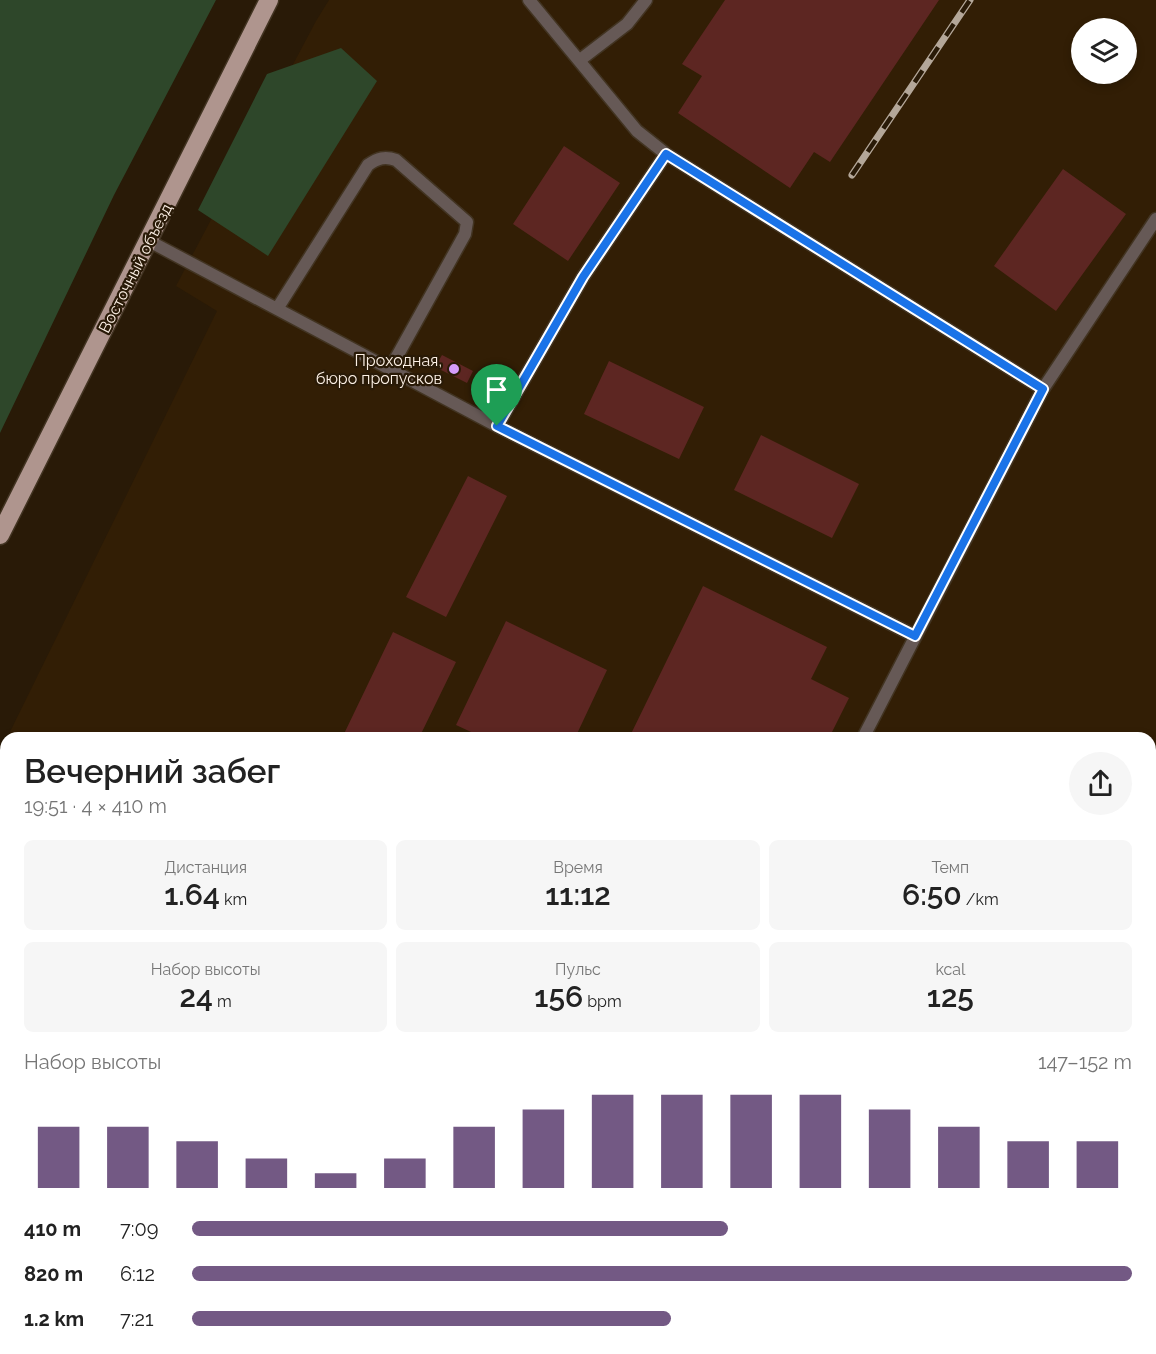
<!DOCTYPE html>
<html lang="ru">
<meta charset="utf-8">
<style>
body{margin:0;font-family:Raleway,sans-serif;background:#f6f6f6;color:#222;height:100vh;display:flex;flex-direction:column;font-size:22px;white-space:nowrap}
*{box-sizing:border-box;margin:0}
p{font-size:20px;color:#767676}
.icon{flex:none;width:33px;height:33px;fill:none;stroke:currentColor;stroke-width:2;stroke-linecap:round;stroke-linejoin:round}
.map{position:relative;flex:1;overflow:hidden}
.sheet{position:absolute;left:0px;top:732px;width:1156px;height:622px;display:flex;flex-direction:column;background:#fff;border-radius:18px 18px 0 0;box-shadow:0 3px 9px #0003}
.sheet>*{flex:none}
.buttons{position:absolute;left:1071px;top:18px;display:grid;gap:12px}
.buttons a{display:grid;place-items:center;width:66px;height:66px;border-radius:50%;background:#fff;box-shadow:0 3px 9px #0003;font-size:30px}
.pin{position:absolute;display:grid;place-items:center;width:51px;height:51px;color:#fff;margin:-62px -26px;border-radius:50% 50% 50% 0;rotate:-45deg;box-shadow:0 0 6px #0007}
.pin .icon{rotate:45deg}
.round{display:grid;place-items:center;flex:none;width:63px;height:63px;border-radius:32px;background:#f6f6f6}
.head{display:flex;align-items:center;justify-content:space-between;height:102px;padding:0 24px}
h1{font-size:33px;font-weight:600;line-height:45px}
.stats{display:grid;grid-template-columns:repeat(3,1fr);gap:9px;height:102px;padding:6px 24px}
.stats div{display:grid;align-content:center;border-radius:9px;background:#f6f6f6;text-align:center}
.stats b{font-size:30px;font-weight:600}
.stats small{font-size:16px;font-weight:400}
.stats p{font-size:16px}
.chart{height:168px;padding:12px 24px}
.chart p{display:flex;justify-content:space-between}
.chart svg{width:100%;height:108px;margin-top:6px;stroke:#735984;stroke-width:6}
ul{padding:0 24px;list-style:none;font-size:20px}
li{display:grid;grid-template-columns:96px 72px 1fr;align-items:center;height:45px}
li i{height:15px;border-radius:8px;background:#735984}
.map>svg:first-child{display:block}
</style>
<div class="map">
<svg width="1156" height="1354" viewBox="0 0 1156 1354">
<rect width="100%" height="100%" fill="#291a07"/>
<path fill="#321e05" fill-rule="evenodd" d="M329 0H1156V1354H37L27 1349 1150 1348V738H7L217 311 176 286 316 21ZM1082 28H1126V74H1082Z
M6 740V1337L0 1334V753Z"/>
<path fill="#2e472a" d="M0 0H216L114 195 0 433Z
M341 48 377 81 268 256 198 210 267 74Z
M0 1164 6 1165V1264L0 1261Z
M203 1349H299L297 1354H206Z"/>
<path fill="#5d2622" d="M725 0H939L830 162 814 152 790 188 678 113 702 76 682 64Z
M564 146 620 183 568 261 513 224Z
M1063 169 1126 214 1056 311 994 266Z
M442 355 473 371 467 383 435 367Z
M609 361 704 407 679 459 584 414Z
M761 435 859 484 832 538 734 490Z
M468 476 507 496 446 617 406 597Z
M703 586 827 647 811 679 849 698 829 738H629Z
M506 621 607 670 575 738H484L456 725Z
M393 632 456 662 419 738H342Z"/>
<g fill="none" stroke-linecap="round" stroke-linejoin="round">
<g stroke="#423422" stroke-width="15">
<path id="lane" d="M529 0 637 131 666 154 1043 389 1156 219
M580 60 627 24 646 0
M149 241 497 426 915 636
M277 309 368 165C378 158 385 156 396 160L467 222 465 234 390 369
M497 426 583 277 666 154
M863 738 1043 389
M0 1078 6 1067
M169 1354 172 1348"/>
</g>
<g stroke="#423422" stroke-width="21">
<path id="street" d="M0 1293 6 1296
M107 1348 118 1354"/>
</g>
<g stroke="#423422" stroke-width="21">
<path id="primary" d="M0 535 269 0"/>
</g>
<use href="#lane" stroke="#665956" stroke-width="12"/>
<use href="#street" stroke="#665956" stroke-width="18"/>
<use href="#primary" stroke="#af958e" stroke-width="18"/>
<g stroke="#b4a799" stroke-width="7">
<path id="rail" d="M852 175 970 0"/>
</g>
<use href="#rail" stroke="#291a07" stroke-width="4.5" stroke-dasharray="14" stroke-linecap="butt"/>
</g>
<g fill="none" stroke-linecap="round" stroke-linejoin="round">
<g stroke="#fff" stroke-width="12">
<path id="route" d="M666 154 1043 389 915 636 497 426 583 277Z"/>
</g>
<use href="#route" stroke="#1a73e8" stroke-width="8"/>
</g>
<circle fill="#d59cfb" stroke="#291a07" stroke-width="2" cx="454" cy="369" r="6"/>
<g text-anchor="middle" stroke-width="4.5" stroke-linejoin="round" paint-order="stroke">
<g font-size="16" fill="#fdf1e6" stroke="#291a07">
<text transform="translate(135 268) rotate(-63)" y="6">Восточный объезд</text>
</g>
<g font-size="16" fill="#fdf1e6" stroke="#291a07" text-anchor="end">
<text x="442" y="366">Проходная,<tspan x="442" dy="18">бюро пропусков</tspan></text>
</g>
</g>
</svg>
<div class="buttons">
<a><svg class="icon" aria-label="layers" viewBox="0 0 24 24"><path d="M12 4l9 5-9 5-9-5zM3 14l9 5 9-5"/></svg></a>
</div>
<div class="pin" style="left:497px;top:426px;background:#1e9e55"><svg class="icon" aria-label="arrive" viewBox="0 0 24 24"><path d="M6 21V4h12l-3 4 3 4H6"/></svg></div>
<section class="sheet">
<div class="head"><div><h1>Вечерний забег</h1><p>19:51 · 4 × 410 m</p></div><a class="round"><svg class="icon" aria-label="share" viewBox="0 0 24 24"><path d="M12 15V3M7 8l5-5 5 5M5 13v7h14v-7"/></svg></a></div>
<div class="stats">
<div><p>Дистанция</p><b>1.64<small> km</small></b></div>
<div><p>Время</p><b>11:12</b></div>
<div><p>Темп</p><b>6:50<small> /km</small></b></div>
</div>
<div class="stats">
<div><p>Набор высоты</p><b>24<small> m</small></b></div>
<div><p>Пульс</p><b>156<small> bpm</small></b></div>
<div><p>kcal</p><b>125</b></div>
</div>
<div class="chart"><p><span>Набор высоты</span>147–152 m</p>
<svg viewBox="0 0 160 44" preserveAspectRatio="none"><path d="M5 44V19M15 44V19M25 44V25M35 44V32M45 44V38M55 44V32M65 44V19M75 44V12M85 44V6M95 44V6M105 44V6M115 44V6M125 44V12M135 44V19M145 44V25M155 44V25"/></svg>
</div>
<ul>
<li><b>410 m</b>7:09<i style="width:57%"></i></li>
<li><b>820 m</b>6:12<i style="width:100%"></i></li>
<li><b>1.2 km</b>7:21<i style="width:51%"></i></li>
</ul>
</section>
</div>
